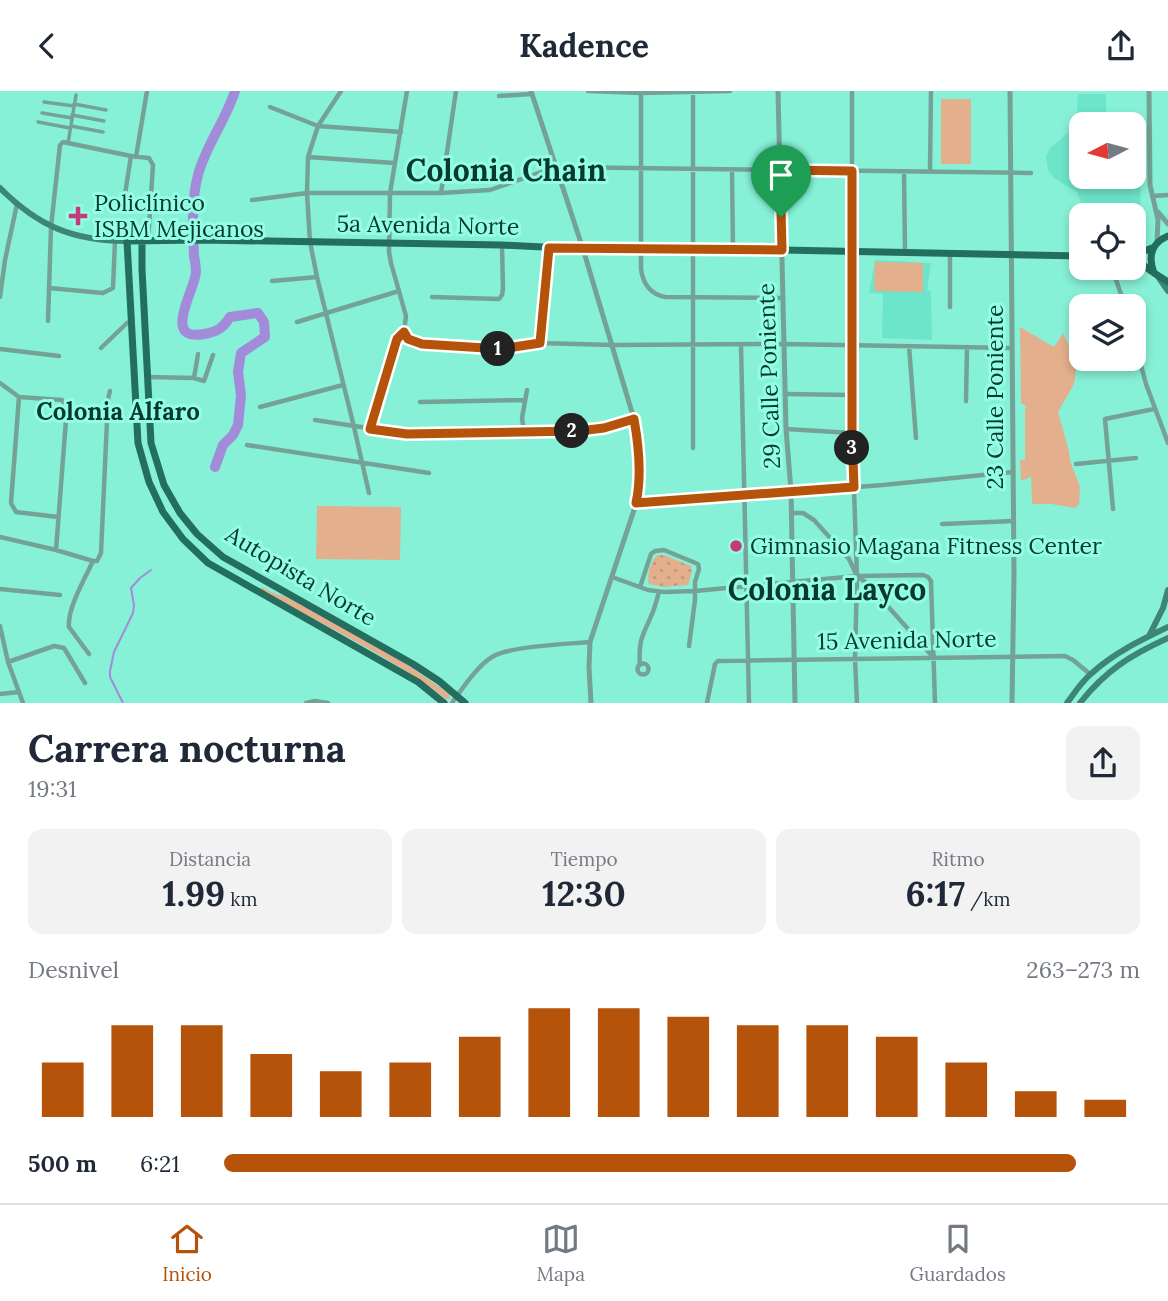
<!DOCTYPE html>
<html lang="es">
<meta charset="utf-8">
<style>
body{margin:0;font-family:Lora,serif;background:#f2f2f3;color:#1f2937;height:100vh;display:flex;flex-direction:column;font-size:26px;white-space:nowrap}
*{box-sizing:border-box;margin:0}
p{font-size:23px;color:#747a83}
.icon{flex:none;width:38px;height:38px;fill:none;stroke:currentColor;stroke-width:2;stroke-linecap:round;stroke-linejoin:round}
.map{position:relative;height:612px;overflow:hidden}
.sheet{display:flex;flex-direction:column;background:#fff;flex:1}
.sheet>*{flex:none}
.needle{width:46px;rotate:264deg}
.fabs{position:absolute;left:1069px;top:21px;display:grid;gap:14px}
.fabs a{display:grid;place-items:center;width:77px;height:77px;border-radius:14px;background:#fff;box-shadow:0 4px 10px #0003;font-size:35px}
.pin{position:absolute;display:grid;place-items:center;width:60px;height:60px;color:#fff;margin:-72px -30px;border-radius:50% 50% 50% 0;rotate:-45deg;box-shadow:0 0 7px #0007}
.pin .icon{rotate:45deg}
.km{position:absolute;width:35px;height:35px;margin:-18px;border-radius:50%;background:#222;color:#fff;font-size:19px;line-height:35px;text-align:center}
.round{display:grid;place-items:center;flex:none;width:74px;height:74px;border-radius:14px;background:#f2f2f3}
.headline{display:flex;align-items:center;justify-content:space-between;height:119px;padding:0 28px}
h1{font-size:38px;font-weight:800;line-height:52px}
.stats{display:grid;grid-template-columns:repeat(3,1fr);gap:10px;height:119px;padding:7px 28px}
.stats div{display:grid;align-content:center;border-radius:14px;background:#f2f2f3;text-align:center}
.stats b{font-size:35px;font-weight:800}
.stats small{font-size:19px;font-weight:400}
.stats p{font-size:19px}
.chart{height:196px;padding:14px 28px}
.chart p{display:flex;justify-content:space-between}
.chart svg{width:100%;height:126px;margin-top:7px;stroke:#b45309;stroke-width:6}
ul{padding:0 28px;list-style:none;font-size:23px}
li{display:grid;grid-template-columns:112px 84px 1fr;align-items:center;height:52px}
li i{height:18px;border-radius:9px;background:#b45309}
header{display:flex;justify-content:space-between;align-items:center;height:91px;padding:0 28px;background:#fff;font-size:32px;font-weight:800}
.dock{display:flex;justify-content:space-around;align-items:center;height:98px;border-top:2px solid #e0e1e3;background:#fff;font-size:19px;color:#747a83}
.dock a{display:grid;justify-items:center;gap:4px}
.dock .current{color:#b45309}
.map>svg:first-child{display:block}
</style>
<header><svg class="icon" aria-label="back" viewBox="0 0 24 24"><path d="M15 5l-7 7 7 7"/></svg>Kadence<svg class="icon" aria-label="share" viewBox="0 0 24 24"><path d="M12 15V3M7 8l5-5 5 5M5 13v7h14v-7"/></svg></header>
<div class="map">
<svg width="1168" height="612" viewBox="0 0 1168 612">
<defs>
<pattern id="park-dots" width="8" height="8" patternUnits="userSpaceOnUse" patternTransform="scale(1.75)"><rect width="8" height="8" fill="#e3af8c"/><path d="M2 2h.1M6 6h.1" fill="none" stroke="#c19779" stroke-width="1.8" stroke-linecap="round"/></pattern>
</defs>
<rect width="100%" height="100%" fill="#86f1d7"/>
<path fill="#6de5ca" d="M1078 3H1106V33H1082V86H1134V43H1140L1141 153 1134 157V124H1086L1077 101 1054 87 1048 79 1046 66 1050 57 1076 35Z
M875 169 931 172 927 200H931L932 249 882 247 883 203 869 202Z"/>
<path fill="#e3af8c" d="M941 8H971V73H941Z
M875 171 923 172V201L874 200Z
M1020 236 1054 256 1063 242 1077 272 1074 293 1058 321 1069 360 1070 370 1080 396 1079 413 1075 417 1051 413H1032L1031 385 1027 388 1021 389 1020 369H1025V320L1026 315 1021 312Z
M317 415 401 416 400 469 316 468Z
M261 496 278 504H282C339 533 398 564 449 603L450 608H446C391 566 326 535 265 502L260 498Z"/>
<path fill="url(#park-dots)" d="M658 464H664L691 475 692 481 688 494 664 496 649 493C646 485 651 469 658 464Z"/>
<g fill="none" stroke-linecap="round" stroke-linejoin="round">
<path stroke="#a28cda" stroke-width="2" d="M123 612 110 586V580L114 561 133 522 134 514 131 497 140 487 151 479"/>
<path stroke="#a28cda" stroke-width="10" d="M215 376 223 354 233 344 238 334 241 304 238 281 241 262 265 246 264 231 258 222 230 226C223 237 217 241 204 243 161 251 195 199 196 181 196 176 195 170 194 165 193 138 191 110 198 84 206 54 226 29 235 0"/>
<path stroke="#75a296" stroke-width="3.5" d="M44 11 74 15
M74 13 106 19
M42 22 72 27
M72 24 104 30
M38 31 70 37
M71 35 103 41
M68 52 76 4"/>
<path stroke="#75a296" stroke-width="4.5" d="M341 0 318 35 308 66 307 102 310 151 317 186 354 336 369 402
M588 0 641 2 730 0
M641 0V178C643 193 650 203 665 206L783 207
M693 0V357
M852 0V342L857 485 855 568 857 612
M499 5 532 3
M270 16 318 35 401 41
M136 66 147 0
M308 66 394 72
M732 79 733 159
M930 80 931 0
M904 81 905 161
M441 102 456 0
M125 103 131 65
M1152 105 1168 104
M252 109 307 102H441L490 99 556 76 1031 82
M950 163V216
M1112 177 1125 215
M272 190 317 186
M49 197 103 202 113 197 115 150
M0 206 5 169 17 113
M432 206 499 208 502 204 503 198 502 154
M48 230 51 136 60 54 63 51 68 52 131 65 149 67 153 74 148 150
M297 231 399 200
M404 241 408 248 422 253 501 258 540 252 612 254 784 253 1012 257
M1134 248 1146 293 1168 352
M540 252 549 157
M741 254 749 612
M909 255 916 347
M101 257 127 232 131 231
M0 258 59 265
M148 286 194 287 204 290 213 264
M194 287 198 263
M0 292 19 306 62 309 67 316 56 459
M785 303 852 304
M19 306 11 412 16 421 58 426
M966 310 967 256
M420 311 525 309
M260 316 343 294
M315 329 407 343 588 339 604 337 634 328
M370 338 397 248 404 241 406 225 391 172 389 161 390 102 407 0
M786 338 852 342
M524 341 522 327 527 299
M247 354 429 382
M1076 373 1136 367
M636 413 883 394 1013 381
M1113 418 1105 328 1154 318
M791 422H803L814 429 849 468 857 485 868 493 933 566
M942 433 1013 430
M0 446 56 459 93 470
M93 470H97L101 462 108 308 110 300
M612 486 648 499 664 501 695 500 857 485 923 484 928 486 931 490 935 612
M640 496 651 463 655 460 664 459 698 473 699 478 695 491V509L689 555
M0 498 60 504
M0 535 8 571 23 612
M89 563 69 536C67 518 85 487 93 470
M8 571 54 555 64 557 85 592
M637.5 578a5.5 5.5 0 1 1 11 0a5.5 5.5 0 1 1-11 0Z
M640 574C638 548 643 545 652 523 655 516 657 508 659 501
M0 603 19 601
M306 612 315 610 328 612
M452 612C462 598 477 575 492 566 509 555 568 553 590 551
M707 612 715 573 718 570 1065 565 1073 569 1090 583"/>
<path stroke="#75a296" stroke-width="5" d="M531 0 583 158 634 328 639 352 638 401 636 413 590 551 589 576 591 612
M778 0 786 338 791 400 795 612
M1010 0 1014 484 1012 612
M1149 0 1150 94 1158 129 1157 151
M1158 121 1168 133"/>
<path stroke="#3d8675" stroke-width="6" d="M0 97C38 135 73 150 127 150
M1159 187 1168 200
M1149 545 1163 517 1168 499
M1067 612C1075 601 1082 590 1092 582 1114 562 1141 549 1168 536
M1080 612C1106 579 1131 564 1168 547"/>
<path stroke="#236e5e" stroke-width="7" d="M1168 145C1151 152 1148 166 1154 182L1168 191
M142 150V178L151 352 164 394 180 422 197 443 223 466 413 573 439 590 465 612
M1134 164 1152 157
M1134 170 1142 173 1151 180
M444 612 418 591 208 472 183 448 163 421 149 391 138 352 127 150 202 149 502 154 583 158 782 159 1082 165"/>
</g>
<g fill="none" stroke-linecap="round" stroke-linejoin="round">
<g stroke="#fff" stroke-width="14">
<path id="route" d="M780 79 852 80V342L854 396 636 412C642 385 639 356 634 328L604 337 579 340 407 343 370 338 397 248 404 241 408 248 422 253 501 258 540 252 549 157 782 159Z"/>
</g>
<use href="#route" stroke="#b45309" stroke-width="9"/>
</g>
<g fill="#c33b7a" stroke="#93fee4" stroke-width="2.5">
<path d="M74.5 114.5h7v7h7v7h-7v7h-7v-7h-7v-7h7z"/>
<circle cx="736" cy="455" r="7"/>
</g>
<g text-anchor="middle" stroke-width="6" stroke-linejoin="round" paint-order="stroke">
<g font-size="23" fill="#08392f" stroke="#93fee4" text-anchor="start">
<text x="94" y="120">Policlínico<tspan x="94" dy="26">ISBM Mejicanos</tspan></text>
<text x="750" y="463">Gimnasio Magana Fitness Center</text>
</g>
<g font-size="23" fill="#08392f" stroke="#93fee4">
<text transform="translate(428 134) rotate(1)" y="8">5a Avenida Norte</text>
<text transform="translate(769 285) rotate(-92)" y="8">29 Calle Poniente</text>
<text transform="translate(995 306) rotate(-90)" y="8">23 Calle Poniente</text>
<text transform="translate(301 485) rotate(31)" y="8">Autopista Norte</text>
<text transform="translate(907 549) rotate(-1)" y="8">15 Avenida Norte</text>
</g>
<g font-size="24" font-weight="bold" fill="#08392f" stroke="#93fee4">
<text x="118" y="329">Colonia Alfaro</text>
</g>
<g font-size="30" font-weight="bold" fill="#08392f" stroke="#93fee4">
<text x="506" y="90">Colonia Chain</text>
<text x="827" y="509">Colonia Layco</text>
</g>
</g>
</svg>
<div class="fabs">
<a><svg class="needle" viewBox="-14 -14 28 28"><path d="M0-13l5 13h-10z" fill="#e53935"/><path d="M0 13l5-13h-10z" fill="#747a83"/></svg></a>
<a><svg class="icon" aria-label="locate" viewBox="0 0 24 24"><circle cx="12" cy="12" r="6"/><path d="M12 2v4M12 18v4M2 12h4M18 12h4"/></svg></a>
<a><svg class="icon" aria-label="layers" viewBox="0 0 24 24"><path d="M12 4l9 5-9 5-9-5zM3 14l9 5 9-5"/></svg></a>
</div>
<div class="pin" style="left:781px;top:126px;background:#1e9e55"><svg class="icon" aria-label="arrive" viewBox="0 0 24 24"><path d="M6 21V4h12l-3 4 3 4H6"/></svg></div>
<b class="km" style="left:498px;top:258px">1</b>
<b class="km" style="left:572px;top:340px">2</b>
<b class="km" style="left:852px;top:357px">3</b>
</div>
<section class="sheet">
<div class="headline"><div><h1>Carrera nocturna</h1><p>19:31</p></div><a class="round"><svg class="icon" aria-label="share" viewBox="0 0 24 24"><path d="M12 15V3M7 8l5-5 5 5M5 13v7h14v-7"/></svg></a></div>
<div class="stats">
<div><p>Distancia</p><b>1.99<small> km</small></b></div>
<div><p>Tiempo</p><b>12:30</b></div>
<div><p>Ritmo</p><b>6:17<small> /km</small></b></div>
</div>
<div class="chart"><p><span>Desnivel</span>263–273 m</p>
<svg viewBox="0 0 160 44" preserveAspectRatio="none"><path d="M5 44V25M15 44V12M25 44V12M35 44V22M45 44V28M55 44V25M65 44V16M75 44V6M85 44V6M95 44V9M105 44V12M115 44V12M125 44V16M135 44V25M145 44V35M155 44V38"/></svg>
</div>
<ul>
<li><b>500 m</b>6:21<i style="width:93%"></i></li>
</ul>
</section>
<nav class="dock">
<a class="current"><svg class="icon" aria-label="home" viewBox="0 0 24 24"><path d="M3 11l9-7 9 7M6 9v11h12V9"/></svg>Inicio</a>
<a><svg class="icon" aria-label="map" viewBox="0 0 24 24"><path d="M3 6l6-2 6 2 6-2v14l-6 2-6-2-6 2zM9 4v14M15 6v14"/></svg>Mapa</a>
<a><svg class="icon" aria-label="saved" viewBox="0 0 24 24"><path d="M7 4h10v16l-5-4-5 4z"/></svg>Guardados</a>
</nav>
